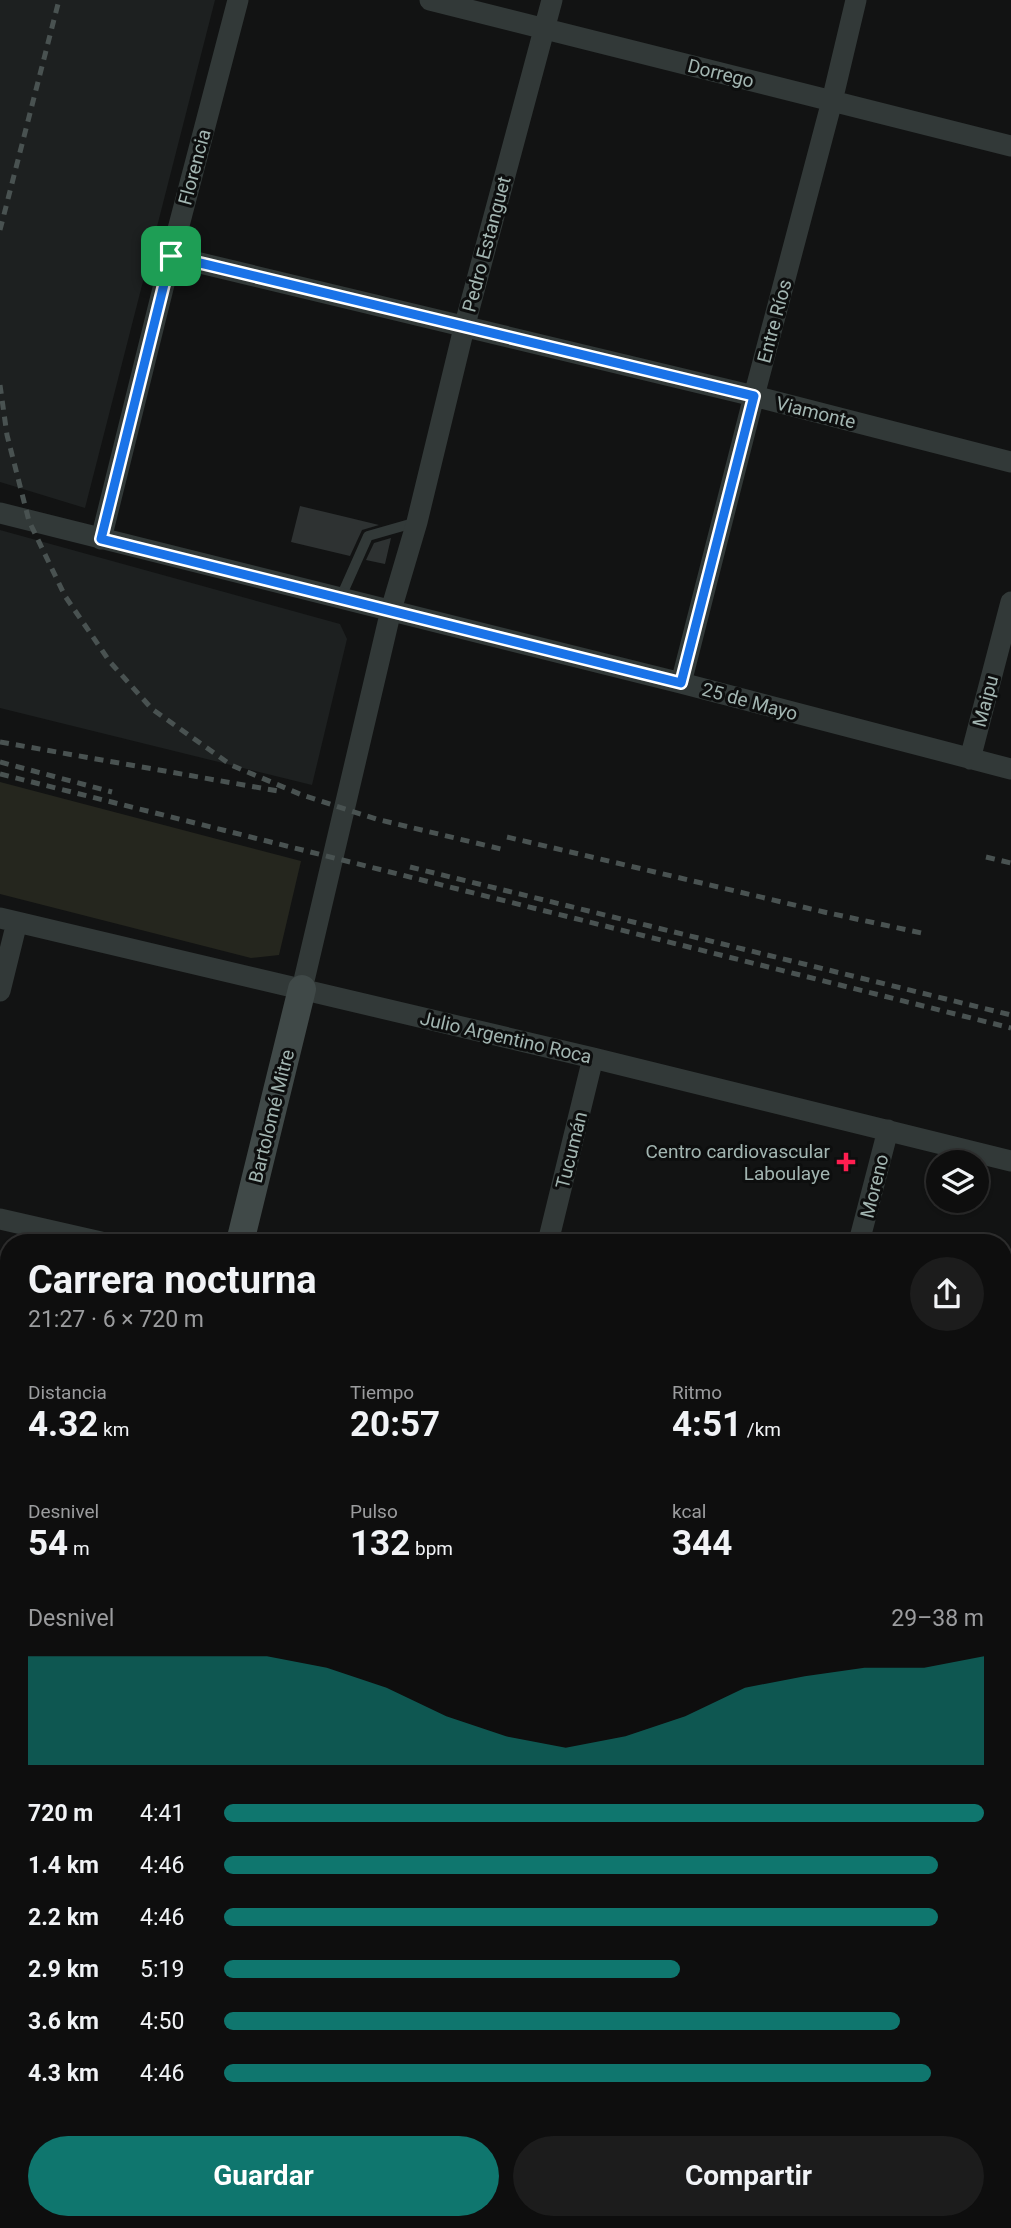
<!DOCTYPE html>
<html lang="es">
<meta charset="utf-8">
<style>
body{margin:0;font-family:Roboto,sans-serif;background:#1c1c1c;color:#f1f3f6;height:100vh;display:flex;flex-direction:column;font-size:26px;white-space:nowrap}
*{box-sizing:border-box;margin:0}
p{font-size:23px;color:#9b9c9e}
.icon{flex:none;width:38px;height:38px;fill:none;stroke:currentColor;stroke-width:2;stroke-linecap:round;stroke-linejoin:round}
.map{position:relative;flex:1;overflow:hidden}
.side{position:absolute;left:0px;top:1234px;width:1012px;height:996px;display:flex;flex-direction:column;background:#0e0e0e;border-radius:28px 28px 0 0;box-shadow:0 2px 5px #0004,0 0 0 2px #2e2e2e}
.side>*{flex:none}
.tools{position:absolute;left:926px;top:1150px;display:grid;gap:14px}
.tools a{display:grid;place-items:center;width:63px;height:63px;border-radius:50%;background:#0e0e0e;box-shadow:0 2px 5px #0004,0 0 0 2px #2e2e2e;font-size:35px}
.pin{position:absolute;display:grid;place-items:center;width:60px;height:60px;color:#fff;margin:-30px;border-radius:14px;box-shadow:0 4px 10px #0006}
.round{display:grid;place-items:center;flex:none;width:74px;height:74px;border-radius:37px;background:#1c1c1c}
.head{display:flex;align-items:center;justify-content:space-between;height:119px;padding:0 28px}
h1{font-size:38px;font-weight:700;line-height:52px}
.metrics{display:grid;grid-template-columns:repeat(3,1fr);gap:10px;height:119px;padding:7px 28px}
.metrics div{display:grid;align-content:center}
.metrics b{font-size:35px;font-weight:700}
.metrics small{font-size:19px;font-weight:400}
.metrics p{font-size:19px}
.chart{height:196px;padding:14px 28px}
.chart p{display:flex;justify-content:space-between}
.chart svg{width:100%;height:126px;margin-top:7px;fill:#0f766e;opacity:.7}
.button{display:flex;gap:14px;margin-top:auto;padding:14px 28px}
.button a{flex:1;height:80px;border-radius:42px;background:#0f766e;color:#fff;font-size:28px;font-weight:700;line-height:80px;text-align:center}
.button a+a{background:#1c1c1c;color:#f1f3f6}
ul{padding:0 28px;list-style:none;font-size:23px}
li{display:grid;grid-template-columns:112px 84px 1fr;align-items:center;height:52px}
li i{height:18px;border-radius:9px;background:#0f766e}
.map>svg:first-child{display:block}
</style>
<div class="map">
<svg width="1011" height="2228" viewBox="0 0 1011 2228">
<rect width="100%" height="100%" fill="#121313"/>
<path fill="#1d2020" d="M0 0H215L85 508 0 482Z
M0 530 340 624 347 639 312 785 0 708Z"/>
<path fill="#25261e" d="M0 782 301 861 279 955 251 958 0 894Z"/>
<path fill="#2e3232" d="M300 506 346 517 379 525 362 530 350 556 291 542Z
M391 538 385 564 366 560 374 543Z"/>
<g fill="none" stroke-linecap="round" stroke-linejoin="round">
<path stroke="#323938" stroke-width="10" d="M340 599 368 536 417 522"/>
<path stroke="#323938" stroke-width="21" d="M430 0 1011 146
M171 256 754 396 1011 462
M0 513 681 683 1011 769
M101 539 171 256 238 0
M681 683 754 396 832 101 856 0
M970 759 1011 602
M0 918 593 1058 1011 1161
M302 989 391 610 417 522 464 328 552 0
M0 991 17 922
M0 1219 101 1242
M548 1242 593 1058
M859 1242 888 1130
M1003 1464 1011 1466
M0 1528 9 1530
M1003 1772 1011 1774
M0 1838 9 1840
M1003 1925 1011 1892
M1003 2087 1011 2089
M610 2228 612 2221
M924 2228 926 2221"/>
<path stroke="#404948" stroke-width="28" d="M240 1242 302 989
M0 2146 9 2148
M0 2208 9 2172
M303 2221 332 2228"/>
<path stroke="#495251" stroke-width="5" stroke-dasharray="9 7" stroke-linecap="butt" d="M0 230 59 0
M0 385 7 435 29 521 65 596 110 662 152 709 231 765 302 795 376 819 505 850
M0 742 278 791
M0 762 112 792
M0 774 1011 1028
M507 837 824 912 926 934
M986 857 1011 863
M410 867 1011 1015"/>
</g>
<g fill="none" stroke-linecap="round" stroke-linejoin="round">
<g stroke="#fff" stroke-width="14">
<path id="route" d="M171 256 754 396 681 683 101 539Z"/>
</g>
<use href="#route" stroke="#1a73e8" stroke-width="9"/>
</g>
<path fill="#ff1e50" stroke="#0d0e0e" stroke-width="2.5" d="M842.5 1151.5h7v7h7v7h-7v7h-7v-7h-7v-7h7z"/>
<g text-anchor="middle" stroke-width="6" stroke-linejoin="round" paint-order="stroke">
<g font-size="19" fill="#a2b5b1" stroke="#0d0e0e">
<text transform="translate(721 73) rotate(14)" y="7">Dorrego</text>
<text transform="translate(194 167) rotate(-75)" y="7">Florencia</text>
<text transform="translate(486 244) rotate(-75)" y="7">Pedro Estanguet</text>
<text transform="translate(774 321) rotate(-75)" y="7">Entre Ríos</text>
<text transform="translate(816 412) rotate(14)" y="7">Viamonte</text>
<text transform="translate(750 701) rotate(15)" y="7">25 de Mayo</text>
<text transform="translate(985 701) rotate(-75)" y="7">Maipu</text>
<text transform="translate(506 1037) rotate(13)" y="7">Julio Argentino Roca</text>
<text transform="translate(271 1116) rotate(-76)" y="7">Bartolomé Mitre</text>
<text transform="translate(571 1150) rotate(-76)" y="7">Tucumán</text>
<text transform="translate(874 1186) rotate(-76)" y="7">Moreno</text>
</g>
<g font-size="19" fill="#a2b5b1" stroke="#0d0e0e" text-anchor="end">
<text x="830" y="1158">Centro cardiovascular<tspan x="830" dy="22">Laboulaye</tspan></text>
</g>
</g>
</svg>
<div class="tools">
<a><svg class="icon" aria-label="layers" viewBox="0 0 24 24"><path d="M12 4l9 5-9 5-9-5zM3 14l9 5 9-5"/></svg></a>
</div>
<div class="pin" style="left:171px;top:256px;background:#1e9e55"><svg class="icon" aria-label="arrive" viewBox="0 0 24 24"><path d="M6 21V4h12l-3 4 3 4H6"/></svg></div>
<section class="side">
<div class="head"><div><h1>Carrera nocturna</h1><p>21:27 · 6 × 720 m</p></div><a class="round"><svg class="icon" aria-label="share" viewBox="0 0 24 24"><path d="M12 15V3M7 8l5-5 5 5M5 13v7h14v-7"/></svg></a></div>
<div class="metrics">
<div><p>Distancia</p><b>4.32<small> km</small></b></div>
<div><p>Tiempo</p><b>20:57</b></div>
<div><p>Ritmo</p><b>4:51<small> /km</small></b></div>
</div>
<div class="metrics">
<div><p>Desnivel</p><b>54<small> m</small></b></div>
<div><p>Pulso</p><b>132<small> bpm</small></b></div>
<div><p>kcal</p><b>344</b></div>
</div>
<div class="chart"><p><span>Desnivel</span>29–38 m</p>
<svg viewBox="0 0 160 44" preserveAspectRatio="none"><path d="M0 44V6L10 6L20 6L30 6L40 6L50 10L60 17L70 27L80 34L90 38L100 34L110 27L120 17L130 13L140 10L150 10L160 6V44z"/></svg>
</div>
<ul>
<li><b>720 m</b>4:41<i style="width:100%"></i></li>
<li><b>1.4 km</b>4:46<i style="width:94%"></i></li>
<li><b>2.2 km</b>4:46<i style="width:94%"></i></li>
<li><b>2.9 km</b>5:19<i style="width:60%"></i></li>
<li><b>3.6 km</b>4:50<i style="width:89%"></i></li>
<li><b>4.3 km</b>4:46<i style="width:93%"></i></li>
</ul>
<div class="button"><a>Guardar</a><a>Compartir</a></div>
</section>
</div>
